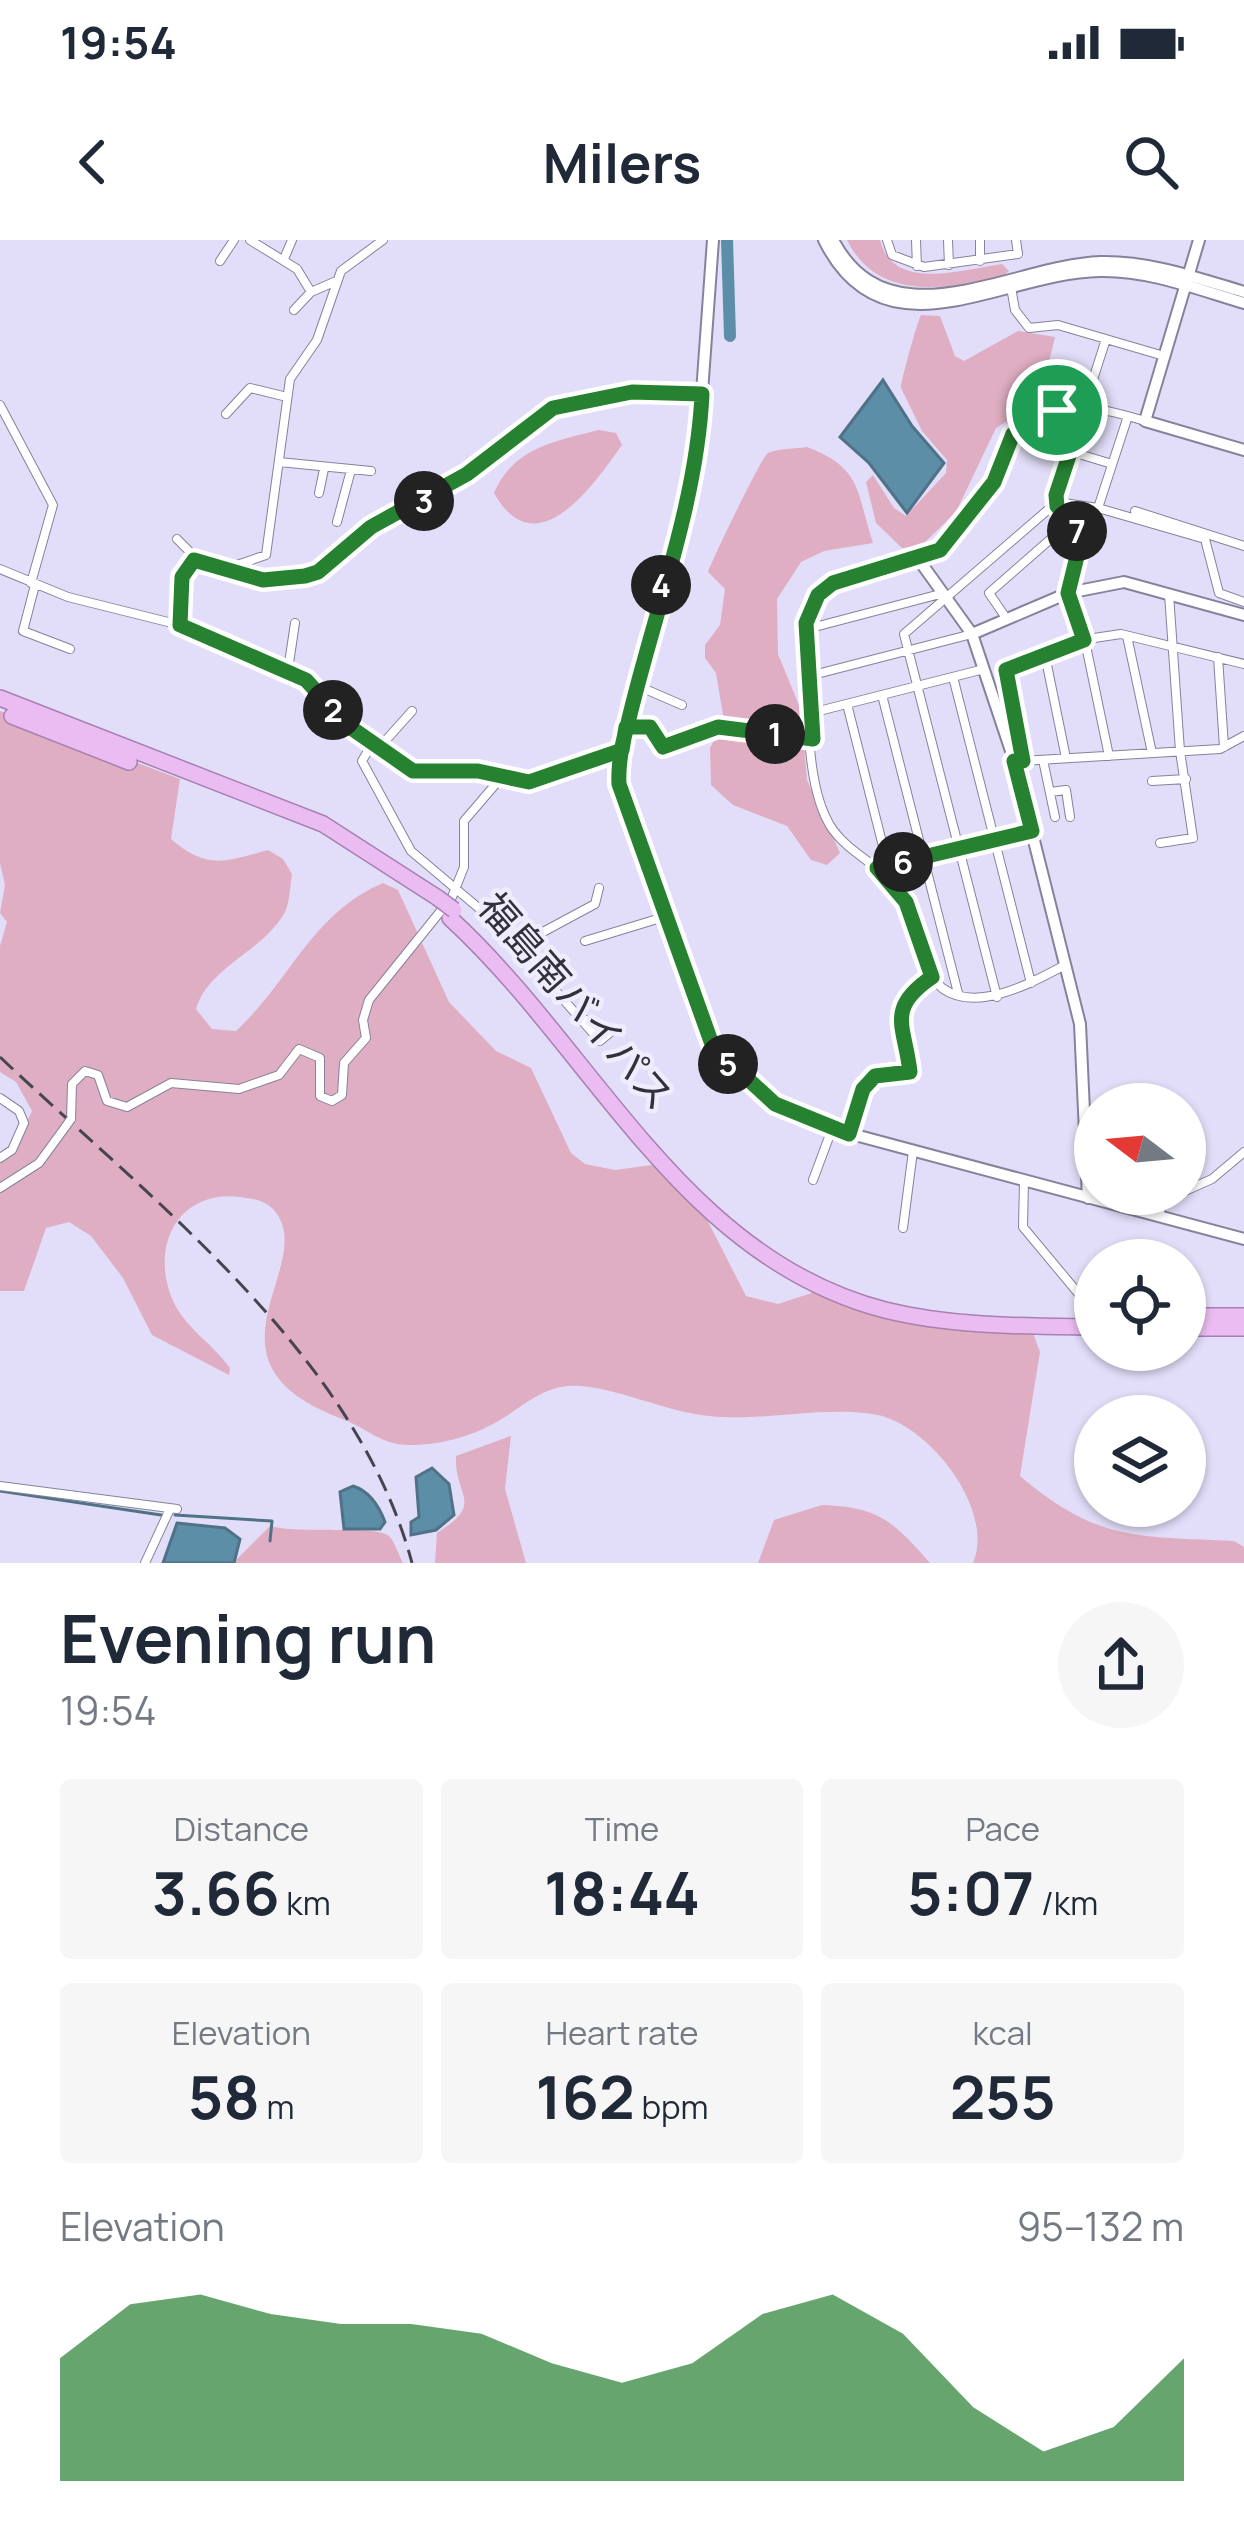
<!DOCTYPE html>
<meta charset="utf-8">
<style>
body{margin:0;font-family:Manrope,"Noto Sans JP",sans-serif;background:#f6f6f7;color:#1f2937;height:100vh;display:flex;flex-direction:column;font-size:45px;white-space:nowrap}
*{box-sizing:border-box;margin:0}
p{font-size:39px;color:#747a83}
.icon{flex:none;width:66px;height:66px;fill:none;stroke:currentColor;stroke-width:2;stroke-linecap:round;stroke-linejoin:round}
.map{position:relative;height:1323px;overflow:hidden}
.side{display:flex;flex-direction:column;background:#fff;flex:1}
.side>*{flex:none}
.needle{width:78px;rotate:286deg}
.controls{position:absolute;left:1074px;top:843px;display:grid;gap:24px}
.controls a{display:grid;place-items:center;width:132px;height:132px;border-radius:50%;background:#fff;box-shadow:0 3px 9px #0004;font-size:60px}
.pin{position:absolute;display:grid;place-items:center;width:102px;height:102px;color:#fff;margin:-51px;border:6px solid #fff;border-radius:50%;box-shadow:0 3px 12px #0007}
.km{position:absolute;width:60px;height:60px;margin:-30px;border-radius:50%;background:#222;color:#fff;font-size:33px;line-height:60px;text-align:center}
.round{display:grid;place-items:center;flex:none;width:126px;height:126px;border-radius:63px;background:#f6f6f7}
.headline{display:flex;align-items:center;justify-content:space-between;height:204px;padding:0 60px}
h1{font-size:66px;font-weight:700;line-height:90px}
.figures{display:grid;grid-template-columns:repeat(3,1fr);gap:18px;height:204px;padding:12px 60px}
.figures div{display:grid;align-content:center;border-radius:12px;background:#f6f6f7;text-align:center}
.figures b{font-size:60px;font-weight:700}
.figures small{font-size:33px;font-weight:400}
.figures p{font-size:33px}
.chart{height:336px;padding:24px 60px}
.chart p{display:flex;justify-content:space-between}
.chart svg{width:100%;height:216px;margin-top:12px;fill:#268131;opacity:.7}
.status{display:flex;justify-content:space-between;align-items:center;height:84px;padding:0 60px;background:#fff;direction:ltr}
.status svg{height:33px;fill:currentColor}
header{display:flex;justify-content:space-between;align-items:center;height:156px;padding:0 60px;background:#fff;font-size:54px;font-weight:700}
.map>svg:first-child{display:block}
</style>
<div class="status"><b>19:54</b><svg viewBox="0 0 49 12"><path d="M0 12V9h3v3zM5 12V6h3v6zM10 12V3h3v9zM15 12V0h3v12zM26 1h20v11H26zM47 4h2v5h-2z"/></svg></div>
<header><svg class="icon" aria-label="back" viewBox="0 0 24 24"><path d="M15 5l-7 7 7 7"/></svg>Milers<svg class="icon" aria-label="search" viewBox="0 0 24 24"><circle cx="10" cy="10" r="6"/><path d="M15 15l6 6"/></svg></header>
<div class="map">
<svg width="1244" height="1323" viewBox="0 0 1244 1323">
<rect width="100%" height="100%" fill="#e2def9"/>
<path fill="#dfaec3" d="M847 0H880C893 53 964 29 1002 24L1009 31C999 41 988 40 973 43 924 51 873 52 847 0Z
M921 75 940 76 955 116 964 121 1018 91 1055 97 1040 160 996 188 956 272 920 307 902 308 876 283 866 242 873 235 894 268 906 276 946 233 947 220 922 191 901 148C901 140 918 80 921 75Z
M599 190 616 193 622 205C593 246 536 328 494 253 513 208 555 201 599 190Z
M807 207C863 228 856 252 873 303L824 311 801 322 777 359 778 414 801 470 807 540 840 613 827 625 811 620 787 586 733 565 711 545 710 508 724 481 716 433 705 418V405L720 385 725 349 708 332C712 320 762 216 768 213 779 208 795 209 807 207Z
M0 471 180 539 171 599C208 630 224 622 268 610L283 619 292 634C290 646 290 662 285 672 263 712 209 726 196 769L212 789 236 791C291 740 312 673 383 643L398 650 449 762 496 811 531 828 571 913 585 924 615 930 652 925 698 962 746 1056 778 1064 824 1049 887 1075 1033 1093 1040 1112 1020 1236C1098 1302 1137 1296 1234 1301L1244 1307V1323H973C996 1269 927 1181 872 1174 819 1166 763 1182 709 1176 664 1172 607 1143 568 1146 545 1148 529 1161 511 1173 480 1194 446 1205 409 1205 381 1205 367 1188 342 1179 186 1121 323 1023 273 969 263 959 252 959 240 957 183 950 153 998 169 1050 179 1085 210 1100 230 1128L229 1135 152 1095 123 1038 91 996 69 982 46 988 24 1051H0V914L14 909 32 871 16 842 0 832V706L7 682 0 673 5 645 0 623Z
M511 1196 505 1249 526 1323H435L437 1293C486 1262 454 1257 456 1216Z
M822 1265C879 1267 893 1281 930 1323H758L774 1280Z
M270 1286C297 1294 378 1285 389 1296 395 1302 399 1316 403 1323H233Z"/>
<path fill="#5c8ea8" stroke="#4f7287" stroke-width="3" d="M883 140 912 186 944 223 907 273 869 223 840 197Z
M432 1228 449 1244 454 1275 436 1290 411 1295V1282L419 1277 416 1237Z
M353 1246C369 1251 379 1266 385 1282L380 1289H344L340 1252Z
M177 1283 225 1288 240 1299 234 1323H163Z"/>
<g fill="none" stroke-linecap="round" stroke-linejoin="round">
<path stroke="#4f7287" stroke-width="3" d="M0 1251 161 1275
M175 1275 272 1281 270 1301"/>
<path stroke="#5c8ea8" stroke-width="12" d="M727 0 730 96"/>
<g stroke="#86829b" stroke-width="10">
<path id="minor" d="M250 0 297 29 311 52 334 42
M887 0 892 15 924 27 1018 14 1016 0
M916 0 917 26
M948 0 949 25
M980 0V21
M284 19 292 0
M220 21 234 0
M1011 47 1015 70 1029 88 1058 85 1164 116
M294 70 311 52
M1106 99 1056 255 1057 265 1082 296 1068 353 1085 401 1109 516
M0 165 53 265 31 343
M226 174 250 148 287 157
M1013 194 1112 224
M279 222 371 231
M319 253 324 229
M1098 268 1205 299
M1135 271 1244 306
M337 282 351 230
M177 299 197 319
M1205 299 1219 353 1244 362
M0 329 68 357 180 385 182 337 194 320 263 340 305 336 318 332 371 287 467 234 553 168 632 152 702 154
M222 330 266 315 290 139 317 100 341 31 383 0
M35 345 23 391 70 409
M1006 378 989 353 1070 282
M180 385 306 440 347 485 413 531H478L524 542 622 510
M807 389 944 353
M1127 396 1152 513
M1045 415 1066 518
M1218 417 1224 507
M288 430 295 383
M809 436 972 394
M953 437 1031 743
M638 446 682 465
M882 455 958 753
M847 464 888 626
M811 473 984 429
M628 487H650L663 507 718 487 812 499
M372 504 362 521 411 611 494 681 600 801 612 791 581 778
M378 509 412 471
M1043 520 1055 577
M1022 521 1220 509 1244 496
M1023 521 1006 430 1094 398 1121 394 1244 424
M1152 541 1186 539
M1050 552 1066 550 1070 577
M1160 603 1193 598 1180 511 1169 354
M884 627 1032 591
M585 701 664 677
M515 707 595 664 599 648
M1065 725C1024 747 949 788 923 721 914 698 913 672 900 652 883 626 851 615 833 590 800 543 810 440 807 383 823 316 900 343 943 308 962 291 981 264 994 242 1009 216 1006 191 1038 176 1074 160 1109 170 1145 181
M997 757 904 394 1057 262 1098 268 1128 176
M0 858 19 871 24 883 12 910 0 918
M71 879 72 844 85 831 98 835 107 861 127 867 171 843 239 849 279 835 299 809 320 818V856L332 861 342 855 344 823 366 798 363 780 369 760 452 657 464 627V581L500 539
M849 894 863 849 875 836 909 834C910 788 882 771 932 737
M813 940 832 889
M1024 941 1023 987 1078 1053
M0 948 39 923 66 886
M1185 951 1212 939 1244 912
M1159 976 1163 961 1175 954
M903 988 913 911
M0 1246 177 1269
M145 1323 169 1271"/>
</g>
<g stroke="#86829b" stroke-width="14">
<path id="tertiary" d="M713 0 699 194 619 535 623 563 713 807 761 854 814 884 1244 999
M824 0C884 122 1003 32 1100 31 1149 30 1197 49 1244 63
M833 0C889 107 1013 25 1101 22 1150 21 1197 38 1244 52
M1199 0 1145 181 1244 210
M919 320 972 394 1013 517 1080 784 1088 958
M972 394 1068 353 1124 342 1244 375"/>
</g>
<g stroke="#a780b0" stroke-width="18">
<path id="trunk" d="M0 458 323 584 438 658
M12 476 129 522
M450 678C594 810 682 1018 885 1070 953 1087 1026 1086 1095 1087
M1185 1076H1244
M1185 1088H1244"/>
</g>
<use href="#minor" stroke="#fff" stroke-width="8"/>
<use href="#tertiary" stroke="#fff" stroke-width="10"/>
<use href="#trunk" stroke="#ebbcf2" stroke-width="15"/>
<path stroke="#464450" stroke-width="3" stroke-dasharray="18 9" stroke-linecap="butt" d="M0 817C151 960 356 1114 412 1323"/>
<g stroke="#86829b" stroke-width="10" stroke-linecap="butt">
<path id="minor-bridge" d="M66 886 71 879"/>
</g>
<g stroke="#a780b0" stroke-width="18" stroke-linecap="butt">
<path id="trunk-bridge" d="M438 658 454 670"/>
</g>
<use href="#minor-bridge" stroke="#fff" stroke-width="8"/>
<use href="#trunk-bridge" stroke="#ebbcf2" stroke-width="15"/>
</g>
<g fill="none" stroke-linecap="round" stroke-linejoin="round">
<g stroke="#fff" stroke-width="24">
<path id="route" d="M1057 170 1013 194 994 242 940 310 833 343 818 355 806 383 813 499 718 487 663 507 650 487H626L622 510 529 542 478 531H413L347 485 306 440 180 385 182 337 194 320 263 340 305 336 318 332 371 287 467 234 553 168 632 152 702 154C697 264 653 376 628 483 622 503 618 524 619 544L713 807 775 864 849 894 863 849 875 836 910 832C905 786 885 769 932 737L906 662 877 628 1032 591 1014 521H1023L1006 430 1084 400 1068 353 1082 296 1057 266 1056 255 1085 167 1057 170"/>
</g>
<use href="#route" stroke="#268131" stroke-width="15"/>
</g>
<g text-anchor="middle" stroke-width="9" stroke-linejoin="round" paint-order="stroke">
<g font-size="39" fill="#32313b" stroke="#efecfd">
<text transform="translate(576 761) rotate(49)" y="14">福島南バイパス</text>
</g>
</g>
</svg>
<div class="controls">
<a><svg class="needle" viewBox="-14 -14 28 28"><path d="M0-13l5 13h-10z" fill="#e53935"/><path d="M0 13l5-13h-10z" fill="#747a83"/></svg></a>
<a><svg class="icon" aria-label="locate" viewBox="0 0 24 24"><circle cx="12" cy="12" r="6"/><path d="M12 2v4M12 18v4M2 12h4M18 12h4"/></svg></a>
<a><svg class="icon" aria-label="layers" viewBox="0 0 24 24"><path d="M12 4l9 5-9 5-9-5zM3 14l9 5 9-5"/></svg></a>
</div>
<div class="pin" style="left:1057px;top:170px;background:#1e9e55"><svg class="icon" aria-label="arrive" viewBox="0 0 24 24"><path d="M6 21V4h12l-3 4 3 4H6"/></svg></div>
<b class="km" style="left:775px;top:494px">1</b>
<b class="km" style="left:333px;top:470px">2</b>
<b class="km" style="left:424px;top:261px">3</b>
<b class="km" style="left:661px;top:345px">4</b>
<b class="km" style="left:728px;top:824px">5</b>
<b class="km" style="left:903px;top:622px">6</b>
<b class="km" style="left:1077px;top:291px">7</b>
</div>
<section class="side">
<div class="headline"><div><h1>Evening run</h1><p>19:54</p></div><a class="round"><svg class="icon" aria-label="share" viewBox="0 0 24 24"><path d="M12 15V3M7 8l5-5 5 5M5 13v7h14v-7"/></svg></a></div>
<div class="figures">
<div><p>Distance</p><b>3.66<small> km</small></b></div>
<div><p>Time</p><b>18:44</b></div>
<div><p>Pace</p><b>5:07<small> /km</small></b></div>
</div>
<div class="figures">
<div><p>Elevation</p><b>58<small> m</small></b></div>
<div><p>Heart rate</p><b>162<small> bpm</small></b></div>
<div><p>kcal</p><b>255</b></div>
</div>
<div class="chart"><p><span>Elevation</span>95–132 m</p>
<svg viewBox="0 0 160 44" preserveAspectRatio="none"><path d="M0 44V19L10 8L20 6L30 10L40 12L50 12L60 14L70 20L80 24L90 20L100 10L110 6L120 14L130 29L140 38L150 33L160 19V44z"/></svg>
</div>
</section>
